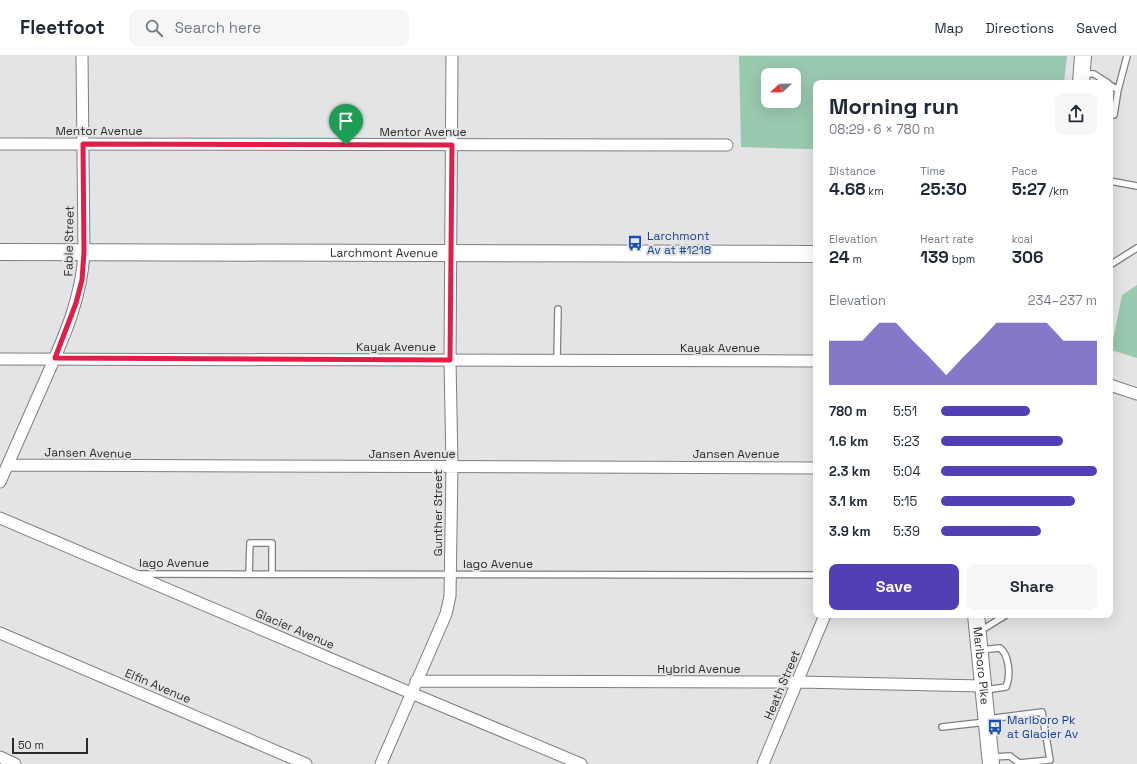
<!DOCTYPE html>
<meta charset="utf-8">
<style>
body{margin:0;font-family:"Space Grotesk",sans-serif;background:#f6f6f7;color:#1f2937;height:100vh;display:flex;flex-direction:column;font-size:15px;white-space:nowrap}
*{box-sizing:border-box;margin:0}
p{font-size:13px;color:#747a83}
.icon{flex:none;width:22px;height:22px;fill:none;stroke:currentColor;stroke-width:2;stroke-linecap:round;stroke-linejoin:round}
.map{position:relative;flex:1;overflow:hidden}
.details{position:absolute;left:813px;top:24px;width:300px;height:538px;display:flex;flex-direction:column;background:#fff;border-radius:8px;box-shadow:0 4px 16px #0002}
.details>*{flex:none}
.needle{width:26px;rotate:248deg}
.fabs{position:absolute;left:761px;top:12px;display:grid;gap:8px}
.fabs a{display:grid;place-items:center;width:40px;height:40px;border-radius:8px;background:#fff;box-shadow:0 4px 16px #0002;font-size:20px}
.scale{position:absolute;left:12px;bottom:10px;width:76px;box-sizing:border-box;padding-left:4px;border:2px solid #2c2c2d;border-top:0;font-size:11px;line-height:14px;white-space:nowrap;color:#2c2c2d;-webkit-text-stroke:3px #e4e4e7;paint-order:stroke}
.pin{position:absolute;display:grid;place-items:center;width:34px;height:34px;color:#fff;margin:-41px -17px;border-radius:50% 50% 50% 0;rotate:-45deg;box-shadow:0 0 4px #0007}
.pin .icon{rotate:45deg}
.round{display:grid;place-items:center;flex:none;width:42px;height:42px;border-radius:8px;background:#f6f6f7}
.summary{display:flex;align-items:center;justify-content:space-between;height:68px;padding:0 16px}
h1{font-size:22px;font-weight:800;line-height:30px}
.figures{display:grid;grid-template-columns:repeat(3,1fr);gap:6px;height:68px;padding:4px 16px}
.figures div{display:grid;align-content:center}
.figures b{font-size:17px;font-weight:800}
.figures small{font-size:11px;font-weight:400}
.figures p{font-size:11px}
.chart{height:112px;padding:8px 16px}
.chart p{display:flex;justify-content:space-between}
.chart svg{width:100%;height:72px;margin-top:4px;fill:#543eb6;opacity:.7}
.action{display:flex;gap:8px;margin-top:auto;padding:8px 16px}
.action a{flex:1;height:46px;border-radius:8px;background:#543eb6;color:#fff;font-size:16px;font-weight:800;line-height:46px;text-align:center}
.action a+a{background:#f6f6f7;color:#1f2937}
ul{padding:0 16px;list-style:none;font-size:13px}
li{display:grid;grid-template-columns:64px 48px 1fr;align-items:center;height:30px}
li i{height:10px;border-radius:5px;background:#543eb6}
header{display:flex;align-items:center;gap:24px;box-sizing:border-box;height:56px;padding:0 20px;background:#fff;border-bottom:1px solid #e0e1e3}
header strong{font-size:19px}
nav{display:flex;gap:22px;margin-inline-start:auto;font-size:14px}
.search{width:280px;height:36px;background:#f6f6f7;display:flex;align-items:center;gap:10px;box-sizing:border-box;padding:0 14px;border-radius:8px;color:#747a83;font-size:15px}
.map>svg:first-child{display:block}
</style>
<header>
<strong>Fleetfoot</strong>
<div class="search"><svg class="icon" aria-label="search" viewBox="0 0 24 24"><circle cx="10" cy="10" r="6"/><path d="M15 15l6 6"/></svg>Search here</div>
<nav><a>Map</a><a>Directions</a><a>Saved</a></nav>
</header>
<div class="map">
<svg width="1137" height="708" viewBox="0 0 1137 708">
<rect width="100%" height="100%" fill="#e4e4e7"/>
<path fill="#99c9ae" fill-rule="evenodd" d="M739 0H1067L1064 27H816V93H806L741 91ZM768 19H794V45H768Z
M1137 229V302L1111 294 1122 239Z"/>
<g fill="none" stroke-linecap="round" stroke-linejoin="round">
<g stroke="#7d7e80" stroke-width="8">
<path id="lane" d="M1083 18H1094L1108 27
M1110 29 1118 34 1127 0
M1110 58 1114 59 1118 34
M1110 125 1137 130
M1110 209 1137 192
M557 304 558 253
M138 518 816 519
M249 518 250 487H272V518
M978 573 985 572 1006 559
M980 594 1000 592C1009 599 1011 620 1006 631L985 634
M988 663 1042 656 1050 704 1019 707 1010 700 992 701
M942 671 986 666"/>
</g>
<g stroke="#7d7e80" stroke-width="13">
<path id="street" d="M0 88 727 89
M0 303 816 305
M1110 329 1137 338
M8 409 816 412
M0 426C14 394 28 363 42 331 61 288 82 244 84 196L82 0
M0 462 411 637 581 708
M0 577 306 708
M416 625 799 626 982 630
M0 701 15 708
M381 708 446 558 450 540 452 410 450 304 452 0
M763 708 825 559"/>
</g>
<g stroke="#7d7e80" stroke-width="18">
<g id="secondary">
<path d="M1081 27 1083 0"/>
<path id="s1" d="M0 196 816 198"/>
<path id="s2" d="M976 559 991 708"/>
</g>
</g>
<use href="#lane" stroke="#fff" stroke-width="5.5"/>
<use href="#street" stroke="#fff" stroke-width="11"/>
<use href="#secondary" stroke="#fff" stroke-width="16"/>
</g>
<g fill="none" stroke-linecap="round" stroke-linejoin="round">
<g stroke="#fff" stroke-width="8">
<path id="route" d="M83 88 452 89 450 304 55 302 76 247 82 224 84 196Z"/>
</g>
<use href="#route" stroke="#e11d48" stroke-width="5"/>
</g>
<defs>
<g id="bus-bare" transform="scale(1.2)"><path d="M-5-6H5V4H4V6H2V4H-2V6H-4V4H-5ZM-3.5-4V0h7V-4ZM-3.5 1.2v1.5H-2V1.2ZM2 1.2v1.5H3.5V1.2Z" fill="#1a4fb4" stroke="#e4e4e7" stroke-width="2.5" paint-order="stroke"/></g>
</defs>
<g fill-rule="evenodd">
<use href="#bus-bare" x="635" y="187"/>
<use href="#bus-bare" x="995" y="671"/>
</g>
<g text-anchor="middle" stroke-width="4" stroke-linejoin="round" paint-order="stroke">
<g font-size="12" fill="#2c2c2d" stroke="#e4e4e7">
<text x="99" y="79">Mentor Avenue</text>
<text x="423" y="80">Mentor Avenue</text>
<text transform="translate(69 185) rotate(-89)" y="4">Fable Street</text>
<text dy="4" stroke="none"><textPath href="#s1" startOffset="384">Larchmont Avenue</textPath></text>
<text x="396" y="295">Kayak Avenue</text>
<text x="720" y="296">Kayak Avenue</text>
<text transform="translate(88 397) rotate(1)" y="4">Jansen Avenue</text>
<text x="412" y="402">Jansen Avenue</text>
<text x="736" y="402">Jansen Avenue</text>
<text transform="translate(438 457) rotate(-90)" y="4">Gunther Street</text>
<text x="174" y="511">Iago Avenue</text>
<text x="498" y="512">Iago Avenue</text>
<text transform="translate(295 573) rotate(23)" y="4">Glacier Avenue</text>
<text dy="4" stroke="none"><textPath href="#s2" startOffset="51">Marlboro Pike</textPath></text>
<text x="699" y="617">Hybrid Avenue</text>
<text transform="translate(782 629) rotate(-67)" y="4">Heath Street</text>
<text transform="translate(158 630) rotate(23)" y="4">Elfin Avenue</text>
</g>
<g font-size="12" fill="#164399" stroke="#e4e4e7" text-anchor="start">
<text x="647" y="184">Larchmont<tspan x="647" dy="14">Av at #1218</tspan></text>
<text x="1007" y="668">Marlboro Pk<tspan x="1007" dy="14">at Glacier Av</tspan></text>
</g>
</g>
</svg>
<div class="fabs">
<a><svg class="needle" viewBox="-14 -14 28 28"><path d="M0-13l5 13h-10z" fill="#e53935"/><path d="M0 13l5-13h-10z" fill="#747a83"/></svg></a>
</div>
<div class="scale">50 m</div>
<div class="pin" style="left:346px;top:89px;background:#1e9e55"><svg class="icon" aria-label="arrive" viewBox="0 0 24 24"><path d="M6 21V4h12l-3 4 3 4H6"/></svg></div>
<section class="details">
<div class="summary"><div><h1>Morning run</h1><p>08:29 · 6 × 780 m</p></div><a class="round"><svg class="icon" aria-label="share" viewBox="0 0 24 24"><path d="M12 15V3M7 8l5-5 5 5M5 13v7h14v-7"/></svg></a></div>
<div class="figures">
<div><p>Distance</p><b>4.68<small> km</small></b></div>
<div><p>Time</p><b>25:30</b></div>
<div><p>Pace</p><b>5:27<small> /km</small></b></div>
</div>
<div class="figures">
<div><p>Elevation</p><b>24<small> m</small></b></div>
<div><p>Heart rate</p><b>139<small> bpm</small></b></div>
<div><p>kcal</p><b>306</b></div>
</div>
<div class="chart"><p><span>Elevation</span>234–237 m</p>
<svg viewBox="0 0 160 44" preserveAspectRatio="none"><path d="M0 44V17L10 17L20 17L30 6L40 6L50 17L60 27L70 38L80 27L90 17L100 6L110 6L120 6L130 6L140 17L150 17L160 17V44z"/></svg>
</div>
<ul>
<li><b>780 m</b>5:51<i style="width:57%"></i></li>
<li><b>1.6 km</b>5:23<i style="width:78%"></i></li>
<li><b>2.3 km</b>5:04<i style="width:100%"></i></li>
<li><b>3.1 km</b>5:15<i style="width:86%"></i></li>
<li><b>3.9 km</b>5:39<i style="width:64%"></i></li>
</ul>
<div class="action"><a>Save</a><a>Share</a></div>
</section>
</div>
